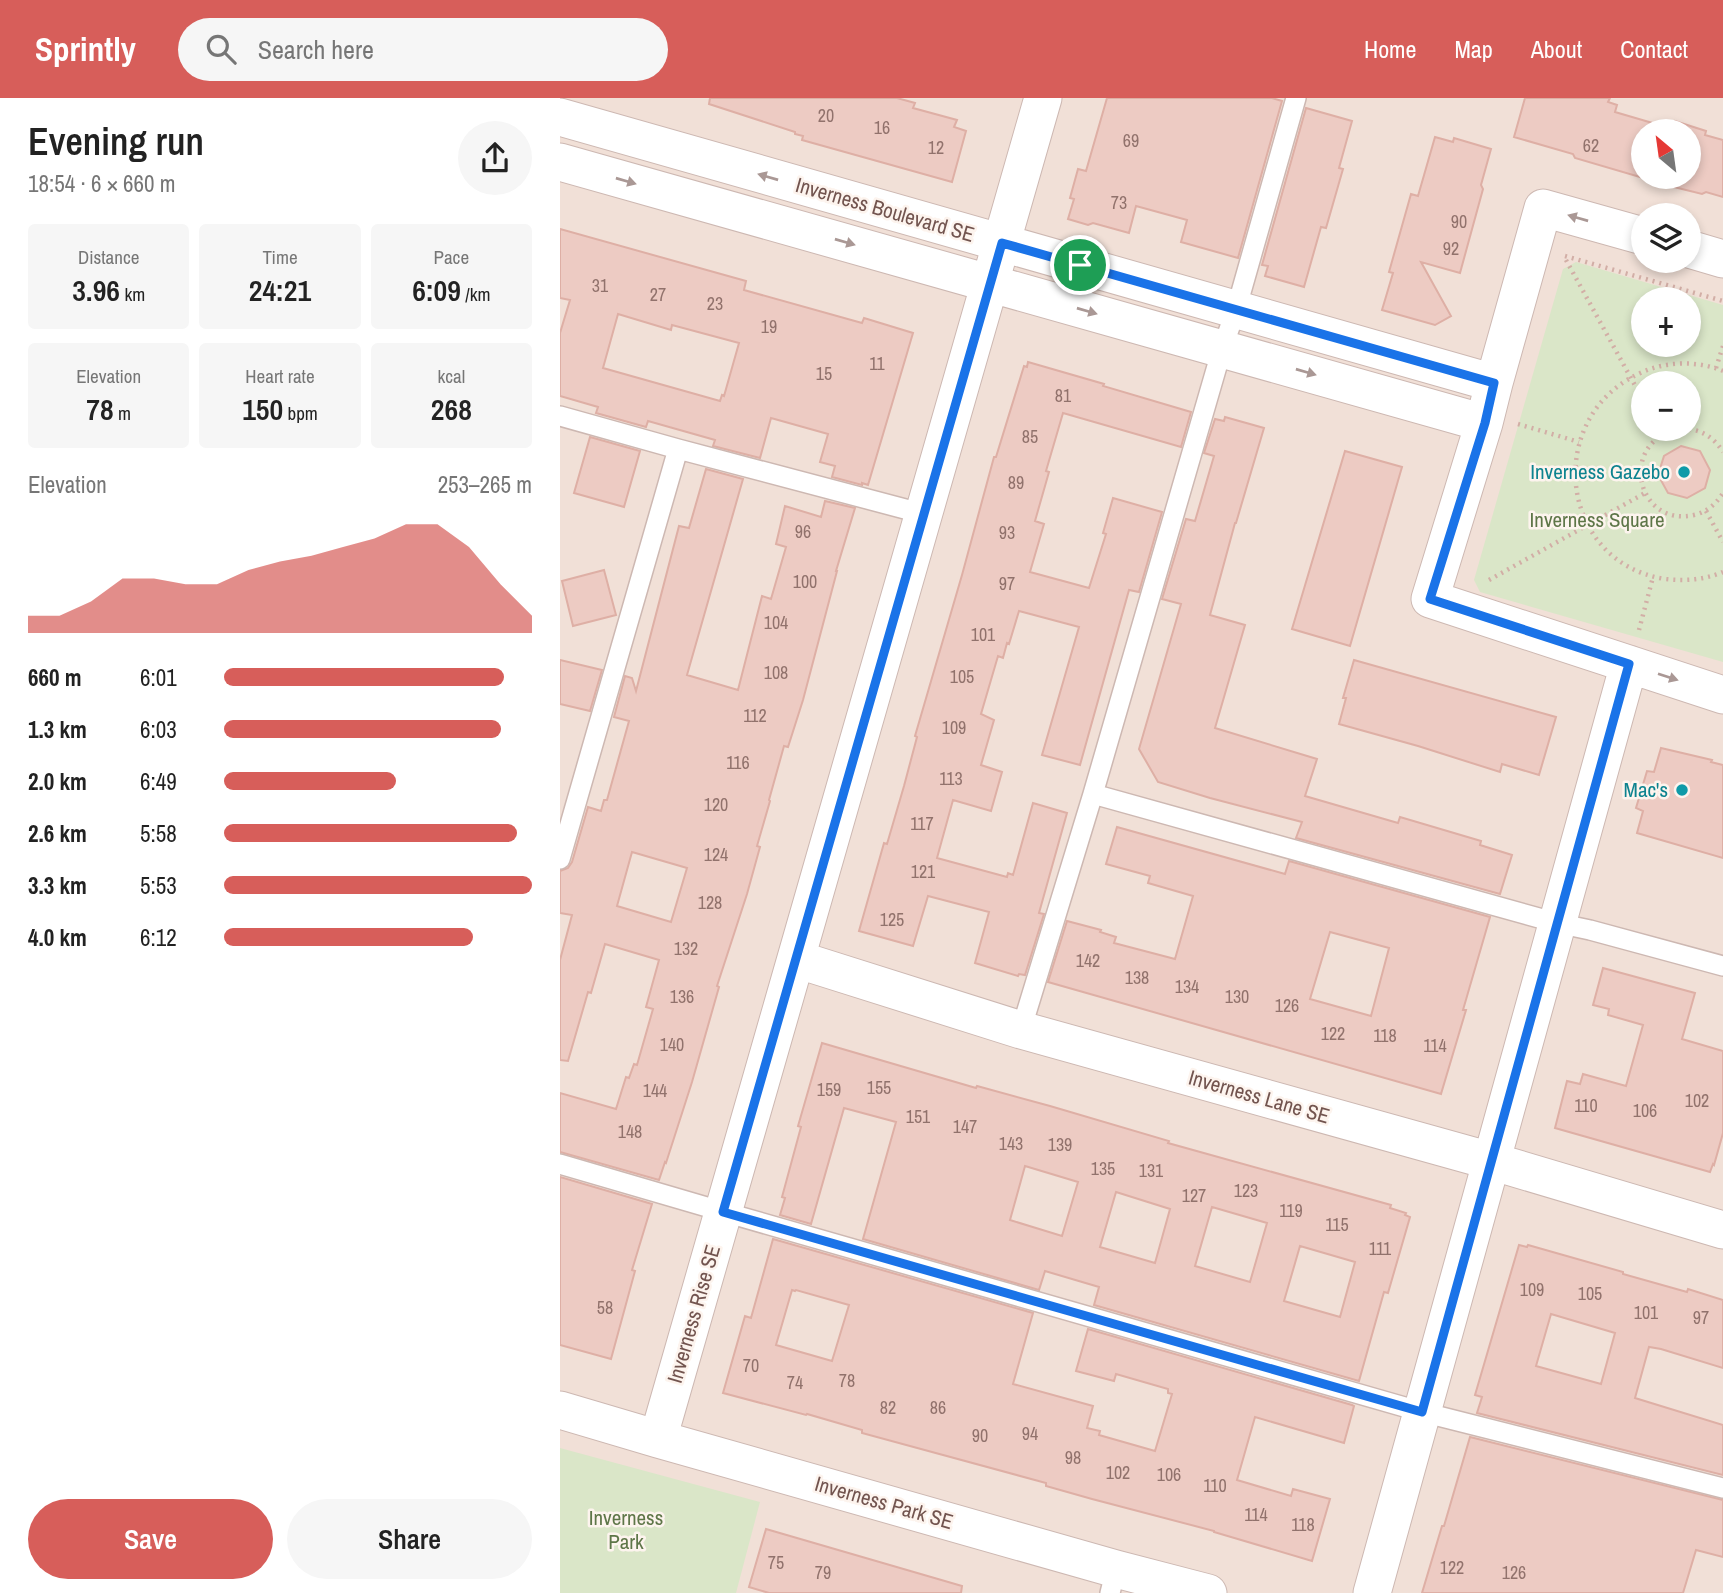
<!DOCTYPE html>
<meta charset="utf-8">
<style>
body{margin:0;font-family:"Archivo Narrow",sans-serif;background:#f6f6f6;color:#222;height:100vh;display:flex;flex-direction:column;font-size:26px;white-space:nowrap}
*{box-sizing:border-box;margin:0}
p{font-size:23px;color:#767676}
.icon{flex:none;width:38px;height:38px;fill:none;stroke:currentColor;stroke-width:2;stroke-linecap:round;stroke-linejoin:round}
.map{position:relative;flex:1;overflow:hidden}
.details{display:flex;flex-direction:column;background:#fff;width:560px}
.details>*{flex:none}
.needle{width:46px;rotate:331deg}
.tools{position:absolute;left:1071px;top:21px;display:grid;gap:14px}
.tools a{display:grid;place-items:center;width:70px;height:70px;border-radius:50%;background:#fff;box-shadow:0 4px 10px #0003;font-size:35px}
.pin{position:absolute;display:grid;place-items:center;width:60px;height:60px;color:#fff;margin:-30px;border:4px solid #fff;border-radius:50%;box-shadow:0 2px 7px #0007}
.round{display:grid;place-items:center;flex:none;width:74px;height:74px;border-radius:37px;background:#f6f6f6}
.headline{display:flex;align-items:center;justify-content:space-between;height:119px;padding:0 28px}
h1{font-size:38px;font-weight:600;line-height:52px}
.stats{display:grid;grid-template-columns:repeat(3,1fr);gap:10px;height:119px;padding:7px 28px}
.stats div{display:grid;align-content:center;border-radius:7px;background:#f6f6f6;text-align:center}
.stats b{font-size:30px;font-weight:600}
.stats small{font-size:19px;font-weight:400}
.stats p{font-size:19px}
.chart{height:196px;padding:14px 28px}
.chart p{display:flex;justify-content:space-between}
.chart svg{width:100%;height:126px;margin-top:7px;fill:#d75e5a;opacity:.7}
.action{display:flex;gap:14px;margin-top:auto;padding:14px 28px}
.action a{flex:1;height:80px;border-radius:42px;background:#d75e5a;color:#fff;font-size:28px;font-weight:600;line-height:80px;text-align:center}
.action a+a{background:#f6f6f6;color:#222}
ul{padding:0 28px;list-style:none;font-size:23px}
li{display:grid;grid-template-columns:112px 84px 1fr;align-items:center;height:52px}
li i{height:18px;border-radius:9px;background:#d75e5a}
header{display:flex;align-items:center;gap:42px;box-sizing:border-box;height:98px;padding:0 35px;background:#d75e5a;color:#fff}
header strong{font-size:33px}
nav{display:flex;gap:38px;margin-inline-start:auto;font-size:24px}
.search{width:490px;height:63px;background:#f6f6f6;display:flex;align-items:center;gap:18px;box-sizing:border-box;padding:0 24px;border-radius:38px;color:#767676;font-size:26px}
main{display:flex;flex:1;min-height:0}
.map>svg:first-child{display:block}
</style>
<header>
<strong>Sprintly</strong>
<div class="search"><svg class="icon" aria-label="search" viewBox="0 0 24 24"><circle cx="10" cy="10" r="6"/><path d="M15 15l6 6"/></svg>Search here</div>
<nav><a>Home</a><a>Map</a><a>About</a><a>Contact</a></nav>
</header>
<main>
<section class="details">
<div class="headline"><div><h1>Evening run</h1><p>18:54 · 6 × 660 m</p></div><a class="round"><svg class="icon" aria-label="share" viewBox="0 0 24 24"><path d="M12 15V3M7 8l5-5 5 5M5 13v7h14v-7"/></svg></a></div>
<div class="stats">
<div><p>Distance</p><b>3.96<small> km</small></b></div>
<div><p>Time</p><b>24:21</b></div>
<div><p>Pace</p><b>6:09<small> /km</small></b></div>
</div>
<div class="stats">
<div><p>Elevation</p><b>78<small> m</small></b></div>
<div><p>Heart rate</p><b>150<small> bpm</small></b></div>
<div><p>kcal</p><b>268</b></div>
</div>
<div class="chart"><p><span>Elevation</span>253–265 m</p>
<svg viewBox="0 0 160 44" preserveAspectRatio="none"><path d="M0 44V38L10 38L20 33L30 25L40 25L50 27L60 27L70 22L80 19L90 17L100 14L110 11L120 6L130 6L140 14L150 27L160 38V44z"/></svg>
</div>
<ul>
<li><b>660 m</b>6:01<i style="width:91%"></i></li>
<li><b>1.3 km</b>6:03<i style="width:90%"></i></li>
<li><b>2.0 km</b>6:49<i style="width:56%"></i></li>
<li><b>2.6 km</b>5:58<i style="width:95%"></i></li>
<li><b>3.3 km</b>5:53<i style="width:100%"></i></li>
<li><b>4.0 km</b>6:12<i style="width:81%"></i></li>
</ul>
<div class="action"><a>Save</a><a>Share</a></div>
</section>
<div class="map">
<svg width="1163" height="1495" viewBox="0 0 1163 1495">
<rect width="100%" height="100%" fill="#faf0e8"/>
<path fill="#f1e0d7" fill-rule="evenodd" d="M0 0H1163V1495H0ZM1083 33H1129V79H1083ZM1083 117H1129V163H1083ZM1083 201H1129V247H1083ZM1083 285H1129V331H1083Z"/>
<path fill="#dae6c8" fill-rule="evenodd" d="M1016 164 1163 207V564L920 494 914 482 1003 171ZM1083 201H1129V247H1083ZM1083 285H1129V331H1083Z
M0 1350 200 1404 176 1495H0Z"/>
<path fill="#edcbc3" stroke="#deafa5" stroke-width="2" fill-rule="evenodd" d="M150 0H337L355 5 353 10 397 22 394 29 406 33 392 84 242 42 243 38 235 36V34L149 6Z
M547 0H712L722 3 678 160 621 144 627 122 576 108 569 135 533 125 528 127 508 121 514 101 510 100 518 71 526 73Z
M965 0H1050L1048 4 1057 7 1055 14 1113 31 1115 23 1146 33 1145 37 1163 42V99L1146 94 1142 96 1114 89 1015 60 1013 56 954 39ZM1083 33H1129V79H1083Z
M746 10 792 23 779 70 783 71 766 130 761 129 744 189 705 178 708 168 702 167Z
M875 39 893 44 894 40 931 51 921 87 923 91 900 175 861 164 891 218 875 227 822 212 833 175 829 174 851 96 858 98Z
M0 131 186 183 184 192 302 225 304 220 353 235 308 387 302 385V387L272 379 275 368 260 364 268 336 211 320 200 360 153 348 155 342 88 323 86 329 36 315 38 309 0 298V235L10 202 0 200ZM58 216 111 232 112 227 179 245 164 298 162 297 160 303 43 270Z
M468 264 544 286 543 288 631 314 621 349 503 315 486 373 489 374 475 423 484 426 470 474 529 490 546 436 543 435 553 400 602 414 579 494 569 492 520 667 482 657 519 529 459 513 449 546 447 545 443 560 438 558 421 616 434 622 421 667 442 674 431 713 393 702 377 760 447 779 448 775 453 777 473 705 507 715 479 815 484 816 465 877 459 876 458 878 415 865 429 814 368 798 353 848 299 833 324 745 327 746 344 688 357 639 355 638 402 477 434 359H436L464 268 467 269Z
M665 319 704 330 676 425H675L650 517 685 527 655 630 757 661 745 698 838 725 840 719 921 743 920 747 952 757 940 796 736 740 742 724 650 700 598 684 579 651 621 506 602 501 626 421 635 423 654 358 644 355 655 321 664 323Z
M30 339 80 353 64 409 14 395Z
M1121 348 1140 353 1150 372 1145 390 1127 400 1108 395 1098 377 1104 358Z
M785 353 842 369 790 548 732 531Z
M146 371 183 381 127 577 178 592 202 498 211 501 226 449 216 446 225 408 261 419 265 403 295 410 276 473H277L243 602 228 649 224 648 209 702 210 703 197 748 200 749 187 796 157 888 159 889 132 984 106 1065 105 1064 99 1082 0 1054V995L56 1011 66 979 69 980 74 966 77 967 93 911 86 909 99 862 45 846 31 895 28 894 8 963 0 962V862L12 817 0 815V773L8 770 12 764 28 709 41 713 44 702H47L69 623 54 619 65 578 72 580 76 593 119 428 129 430ZM72 754 127 770 111 824 57 808Z
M44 472 56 517 13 528 2 483Z
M0 562 42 572 30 613 0 606Z
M794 562 996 619 979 677 942 666 940 674 858 648 779 626 786 600H783Z
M1101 650 1152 662 1151 664 1163 667V760L1077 735 1083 713 1076 710 1087 673 1094 674Z
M557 729 725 776 729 763 930 819 903 912H906L881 996 488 884 507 823 541 832 540 834 556 839 554 845 615 861 633 798 588 785 590 778 546 766ZM770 834 829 850 811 918 750 901Z
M1043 870 1135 895 1122 941 1163 953V1035L1154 1067 1153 1066 1150 1074 995 1030 1007 983 1020 986 1023 976 1066 988 1083 927 1048 917 1049 911 1033 907Z
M262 945 416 990 417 988 490 1008 609 1043 608 1045 831 1107 830 1110 846 1115 845 1117 850 1119 828 1195 824 1194 799 1283 534 1207 539 1189 485 1173 479 1192 303 1141 336 1024 284 1010 251 1126 220 1117 225 1100 222 1099 241 1029 238 1028ZM465 1068 518 1084 502 1138 450 1122ZM556 1094 610 1111 595 1165 540 1149ZM652 1109 707 1125 690 1184 635 1168ZM740 1148 795 1164 780 1219 724 1203Z
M0 1079 92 1106 72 1172 75 1173 51 1261 0 1247Z
M213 1141 473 1215 453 1286 533 1308 527 1330 540 1333 539 1337 595 1353 612 1296 608 1295V1291L556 1276 554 1283 516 1273 528 1231 792 1307 794 1308 784 1345 695 1319 677 1382 731 1398 733 1391 770 1401 752 1463 654 1434V1433L532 1401 486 1388V1385L302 1335V1332L247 1316 246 1317 163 1295 185 1218 191 1220ZM232 1192 235 1193 236 1192 289 1207 272 1263 216 1247Z
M959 1147 967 1149 968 1147 1063 1174V1176L1127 1194 1128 1191 1163 1202V1270L1101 1251 1089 1249 1075 1300 1163 1327V1377L917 1315 922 1299 915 1297ZM991 1216 1055 1235 1041 1286 976 1268Z
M910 1339 1163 1402V1459L1136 1452 1123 1495H862L882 1428H884Z
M206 1431 402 1488 401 1495H209L189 1489Z"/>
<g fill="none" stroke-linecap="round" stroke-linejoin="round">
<g stroke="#cdb8b2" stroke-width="22">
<path id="service" d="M0 318 118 351 364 416
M533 696 997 825 1030 832 1163 868
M0 761 118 351
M461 932 533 696 662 251 676 212 736 0
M0 1066 164 1114 862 1314 1163 1390
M550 1495 556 1471"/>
</g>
<g stroke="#cdb8b2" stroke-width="39">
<path id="minor" d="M0 19 934 285
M0 64 924 325
M1083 138 983 110 934 285 924 325 870 501 1163 597
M1129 151 1163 161
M236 861 461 932 931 1063 1163 1132
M0 1312 98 1341 556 1471 648 1495
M98 1341 483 0
M812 1495 1069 566"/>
</g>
<path stroke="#d2aea6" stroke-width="4.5" stroke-dasharray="2 5" stroke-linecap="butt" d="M1005 158 1163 203
M1006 162 1083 302
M1156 270 1163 248
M1163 273C1139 263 1109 263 1085 273 983 314 996 464 1105 481 1125 483 1144 482 1163 474
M958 326 1019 344
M1118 331C1057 345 1077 430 1134 417 1147 414 1156 406 1163 395
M1129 331C1144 333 1155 341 1163 354
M1146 413 1163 444
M929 482 1085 395
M1079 532 1093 479"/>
<use href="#service" stroke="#fff" stroke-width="19"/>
<use href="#minor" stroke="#fff" stroke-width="37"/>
</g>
<defs><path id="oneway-solid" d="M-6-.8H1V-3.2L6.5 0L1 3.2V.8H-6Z" transform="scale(1.75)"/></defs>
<g fill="#aa9895">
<use href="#oneway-solid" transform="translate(208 79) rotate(-164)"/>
<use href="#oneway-solid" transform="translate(66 83) rotate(16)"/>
<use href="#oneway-solid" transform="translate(1018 120) rotate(-164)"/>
<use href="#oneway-solid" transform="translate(285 144) rotate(16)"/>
<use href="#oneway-solid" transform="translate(527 213) rotate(16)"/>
<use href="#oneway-solid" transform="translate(746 274) rotate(16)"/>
<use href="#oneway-solid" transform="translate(1108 579) rotate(18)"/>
</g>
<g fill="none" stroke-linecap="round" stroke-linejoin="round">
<g stroke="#fff" stroke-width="14">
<path id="route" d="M442 145 934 285 925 325 870 501 1069 566 862 1314 163 1114Z"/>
</g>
<use href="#route" stroke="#1a73e8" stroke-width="9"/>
</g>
<g fill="#0f9aa8" stroke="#fdf4ee" stroke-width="2.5">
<circle cx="1124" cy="374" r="7"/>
<circle cx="1122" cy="692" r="7"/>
</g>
<g text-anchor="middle" stroke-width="5" stroke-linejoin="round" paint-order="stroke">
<g font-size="18" fill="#91726c">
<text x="266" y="24">20</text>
<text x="322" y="36">16</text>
<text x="571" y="49">69</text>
<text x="1031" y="54">62</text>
<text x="376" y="56">12</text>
<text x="559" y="111">73</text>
<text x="899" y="130">90</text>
<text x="891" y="157">92</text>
<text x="40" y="194">31</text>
<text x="98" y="203">27</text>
<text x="155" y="212">23</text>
<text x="209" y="235">19</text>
<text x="317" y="272">11</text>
<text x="264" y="282">15</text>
<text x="503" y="304">81</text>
<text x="470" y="345">85</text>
<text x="456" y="391">89</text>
<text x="243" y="440">96</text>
<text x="447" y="441">93</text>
<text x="245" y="490">100</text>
<text x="447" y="492">97</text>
<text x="216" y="531">104</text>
<text x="423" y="543">101</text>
<text x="216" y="581">108</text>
<text x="402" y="585">105</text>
<text x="195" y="624">112</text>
<text x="394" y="636">109</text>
<text x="178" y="671">116</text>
<text x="391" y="687">113</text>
<text x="156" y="713">120</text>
<text x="362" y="732">117</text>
<text x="156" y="763">124</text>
<text x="363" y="780">121</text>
<text x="150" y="811">128</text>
<text x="332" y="828">125</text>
<text x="126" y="857">132</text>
<text x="528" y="869">142</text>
<text x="577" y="886">138</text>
<text x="627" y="895">134</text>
<text x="122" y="905">136</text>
<text x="677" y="905">130</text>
<text x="727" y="914">126</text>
<text x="773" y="942">122</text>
<text x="825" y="944">118</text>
<text x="112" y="953">140</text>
<text x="875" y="954">114</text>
<text x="319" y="996">155</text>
<text x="269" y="998">159</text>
<text x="95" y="999">144</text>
<text x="1137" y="1009">102</text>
<text x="1026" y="1014">110</text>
<text x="1085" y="1019">106</text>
<text x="358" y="1025">151</text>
<text x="405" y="1035">147</text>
<text x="70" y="1040">148</text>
<text x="451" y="1052">143</text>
<text x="500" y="1053">139</text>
<text x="543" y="1077">135</text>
<text x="591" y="1079">131</text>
<text x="686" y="1099">123</text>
<text x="634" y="1104">127</text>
<text x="731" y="1119">119</text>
<text x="777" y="1133">115</text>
<text x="820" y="1157">111</text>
<text x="972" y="1198">109</text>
<text x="1030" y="1202">105</text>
<text x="45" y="1216">58</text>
<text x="1086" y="1221">101</text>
<text x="1141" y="1226">97</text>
<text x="191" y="1274">70</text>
<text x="287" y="1289">78</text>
<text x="235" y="1291">74</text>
<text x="328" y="1316">82</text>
<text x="378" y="1316">86</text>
<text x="470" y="1342">94</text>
<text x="420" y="1344">90</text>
<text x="513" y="1366">98</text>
<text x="558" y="1381">102</text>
<text x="609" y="1383">106</text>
<text x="655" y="1394">110</text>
<text x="696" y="1423">114</text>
<text x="743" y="1433">118</text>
<text x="216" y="1471">75</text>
<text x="892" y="1476">122</text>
<text x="263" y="1481">79</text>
<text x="954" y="1481">126</text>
</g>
<g font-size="21" fill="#72544f" stroke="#fdf4ee">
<text transform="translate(325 112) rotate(16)" y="7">Inverness Boulevard SE</text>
<text transform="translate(699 999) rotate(16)" y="7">Inverness Lane SE</text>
<text transform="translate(134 1216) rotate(-74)" y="7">Inverness Rise SE</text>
<text transform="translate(324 1405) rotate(16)" y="7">Inverness Park SE</text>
</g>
<g font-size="21" fill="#0d838f" stroke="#fdf4ee" text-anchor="end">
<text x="1110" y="381">Inverness Gazebo</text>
<text x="1108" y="699">Mac's</text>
</g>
<g font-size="21" fill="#5e7648" stroke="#fdf4ee">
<text x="1037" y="429">Inverness Square</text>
<text x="66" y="1427">Inverness<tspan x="66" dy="24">Park</tspan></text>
</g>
</g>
</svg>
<div class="tools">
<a><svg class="needle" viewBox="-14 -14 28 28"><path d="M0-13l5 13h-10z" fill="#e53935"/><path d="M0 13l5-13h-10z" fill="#767676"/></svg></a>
<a><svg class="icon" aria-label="layers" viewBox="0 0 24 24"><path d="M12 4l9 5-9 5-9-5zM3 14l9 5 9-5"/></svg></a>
<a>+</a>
<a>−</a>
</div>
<div class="pin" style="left:520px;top:167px;background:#1e9e55"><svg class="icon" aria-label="arrive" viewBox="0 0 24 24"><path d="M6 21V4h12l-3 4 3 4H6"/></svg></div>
</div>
</main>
